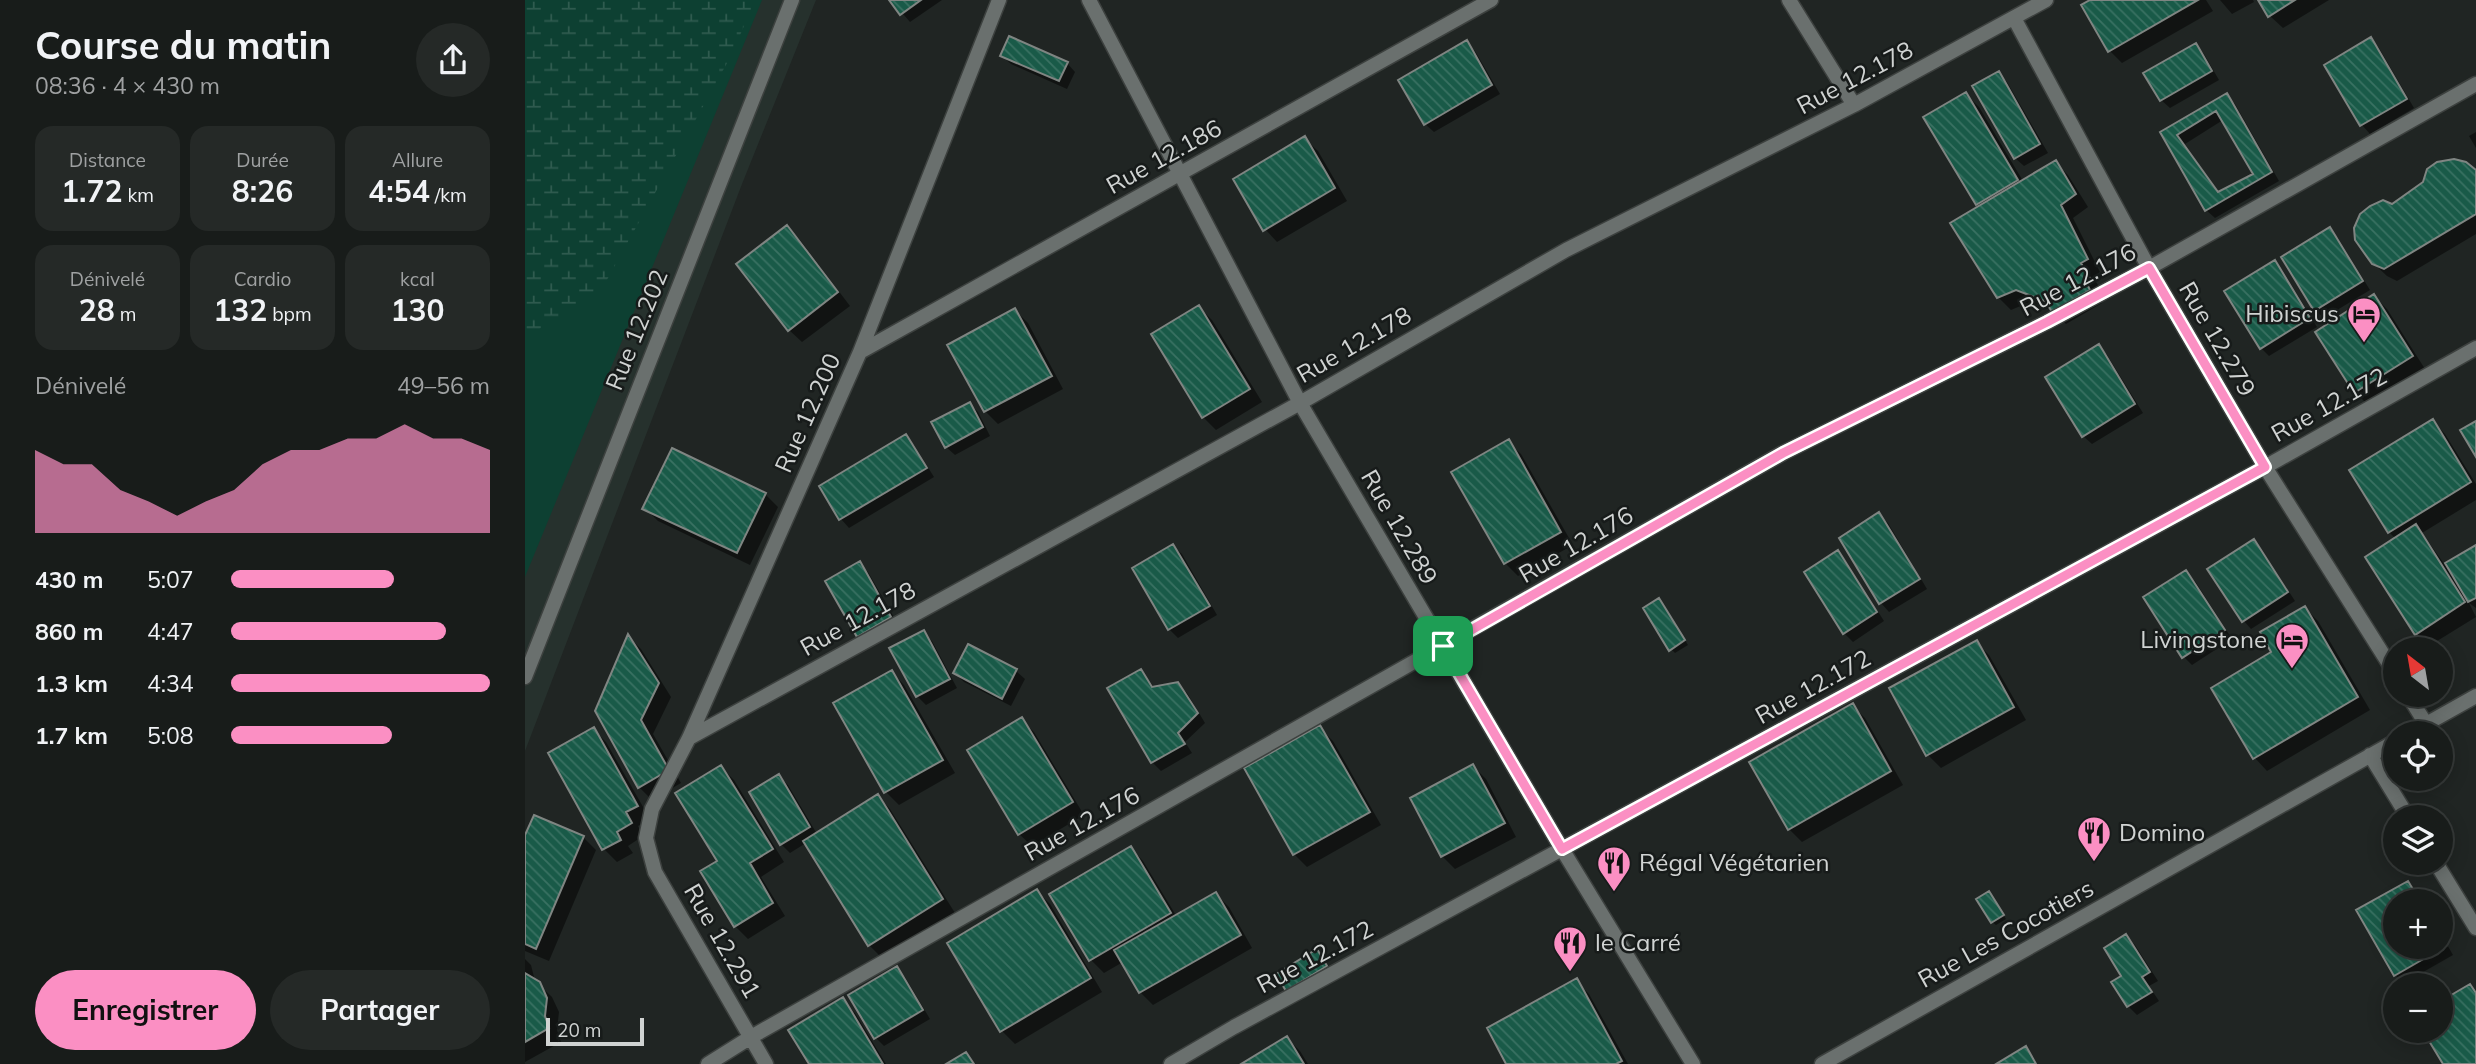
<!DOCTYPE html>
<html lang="fr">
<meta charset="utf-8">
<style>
body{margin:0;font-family:Mulish,sans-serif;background:#252927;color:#f1f3f6;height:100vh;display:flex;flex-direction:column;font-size:26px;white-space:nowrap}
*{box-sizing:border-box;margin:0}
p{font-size:23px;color:#9fa1a2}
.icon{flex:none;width:38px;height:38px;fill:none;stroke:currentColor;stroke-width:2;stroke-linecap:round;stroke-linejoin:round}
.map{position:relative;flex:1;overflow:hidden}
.details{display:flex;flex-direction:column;background:#181c1a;width:525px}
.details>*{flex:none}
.needle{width:46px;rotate:329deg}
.buttons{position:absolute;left:1858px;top:637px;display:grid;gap:14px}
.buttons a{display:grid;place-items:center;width:70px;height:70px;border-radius:50%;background:#181c1a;box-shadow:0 4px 18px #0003,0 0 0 2px #363a39;font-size:35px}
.scale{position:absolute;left:21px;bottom:18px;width:98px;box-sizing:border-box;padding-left:7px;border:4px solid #d0d3d2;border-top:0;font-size:19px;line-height:24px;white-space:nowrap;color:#d0d3d2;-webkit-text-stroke:5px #171b1a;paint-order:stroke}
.pin{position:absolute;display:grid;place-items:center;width:60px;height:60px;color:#fff;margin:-30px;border-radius:14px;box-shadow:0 4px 10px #0006}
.round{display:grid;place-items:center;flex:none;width:74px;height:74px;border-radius:37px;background:#252927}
.headline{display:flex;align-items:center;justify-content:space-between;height:119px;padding:0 35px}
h1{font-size:38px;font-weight:700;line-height:52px}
.figures{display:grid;grid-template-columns:repeat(3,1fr);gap:10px;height:119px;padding:7px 35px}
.figures div{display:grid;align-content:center;border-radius:18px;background:#252927;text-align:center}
.figures b{font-size:30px;font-weight:700}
.figures small{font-size:19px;font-weight:400}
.figures p{font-size:19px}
.chart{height:196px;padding:14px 35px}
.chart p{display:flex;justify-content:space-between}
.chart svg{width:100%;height:126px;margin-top:7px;fill:#fb8fc3;opacity:.7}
.action{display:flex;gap:14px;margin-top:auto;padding:14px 35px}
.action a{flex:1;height:80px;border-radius:42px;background:#fb8fc3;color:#111;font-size:28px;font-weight:700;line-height:80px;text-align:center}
.action a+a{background:#252927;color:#f1f3f6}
ul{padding:0 35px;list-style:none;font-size:23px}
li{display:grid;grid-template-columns:112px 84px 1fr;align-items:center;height:52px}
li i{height:18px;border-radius:9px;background:#fb8fc3}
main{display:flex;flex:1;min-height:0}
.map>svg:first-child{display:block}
</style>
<main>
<section class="details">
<div class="headline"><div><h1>Course du matin</h1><p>08:36 · 4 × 430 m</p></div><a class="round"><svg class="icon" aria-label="share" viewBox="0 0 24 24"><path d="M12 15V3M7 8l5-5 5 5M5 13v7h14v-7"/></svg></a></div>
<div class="figures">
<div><p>Distance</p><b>1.72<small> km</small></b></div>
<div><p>Durée</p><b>8:26</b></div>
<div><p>Allure</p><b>4:54<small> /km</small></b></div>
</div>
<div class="figures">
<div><p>Dénivelé</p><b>28<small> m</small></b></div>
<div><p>Cardio</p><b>132<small> bpm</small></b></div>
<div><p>kcal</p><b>130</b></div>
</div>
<div class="chart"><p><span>Dénivelé</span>49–56 m</p>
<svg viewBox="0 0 160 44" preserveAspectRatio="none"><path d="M0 44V15L10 20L20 20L30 29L40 33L50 38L60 33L70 29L80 20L90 15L100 15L110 11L120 11L130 6L140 11L150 11L160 15V44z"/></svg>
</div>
<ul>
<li><b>430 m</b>5:07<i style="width:63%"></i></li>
<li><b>860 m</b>4:47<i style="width:83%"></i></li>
<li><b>1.3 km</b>4:34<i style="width:100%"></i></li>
<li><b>1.7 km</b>5:08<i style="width:62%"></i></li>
</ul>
<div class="action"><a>Enregistrer</a><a>Partager</a></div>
</section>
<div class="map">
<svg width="1951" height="1064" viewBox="0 0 1951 1064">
<defs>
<pattern id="wetland-marsh" width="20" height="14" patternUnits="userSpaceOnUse" patternTransform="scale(1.75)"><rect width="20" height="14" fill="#0d4032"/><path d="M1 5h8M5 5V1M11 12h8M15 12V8" fill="none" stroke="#2f5b4f"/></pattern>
<pattern id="building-back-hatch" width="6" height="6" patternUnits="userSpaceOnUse" patternTransform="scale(1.75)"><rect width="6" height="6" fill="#195a48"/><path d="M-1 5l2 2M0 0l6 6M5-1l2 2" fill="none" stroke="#397162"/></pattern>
</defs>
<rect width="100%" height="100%" fill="#202523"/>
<path fill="#26312d" d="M0 0H291L217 184 0 751Z"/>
<path fill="#0d4032" d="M0 0H237L0 577Z"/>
<path fill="url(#wetland-marsh)" d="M0 0H230L207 54 73 296 0 337Z"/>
<path fill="#0007" fill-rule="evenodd" d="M366 0H417L385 22Z
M1568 0H1681L1688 11 1597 63 1584 50Z
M1695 0H1728L1729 2 1707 14Z
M1735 0H1804L1758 28 1745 16Z
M1845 40 1854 48 1889 108 1845 134 1837 125 1802 65Z
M941 42 950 51 975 94 909 132 900 124Z
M1671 45 1679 54 1694 80 1645 108 1636 100Z
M477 56 542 63 550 72 542 89 486 64Z
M1473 73 1482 82 1523 153 1499 166 1490 158Z
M1441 94 1454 107 1498 181 1530 162 1543 175 1563 207 1548 218 1575 272 1568 277 1578 293 1573 296 1577 303 1541 324 1528 311 1505 302 1486 310 1473 297 1455 207 1452 204Z
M1702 96 1710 104 1754 181 1690 218 1681 210 1637 133ZM1698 120 1731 174 1694 194 1660 144Z
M1951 132V148L1944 136Z
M780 139 793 151 822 201 752 242 740 229Z
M1951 173V234L1872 281 1862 276 1848 263 1867 206Z
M262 227 275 240 325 306 277 342 264 330Z
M1804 230 1813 238 1845 290 1799 318 1790 310Z
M1749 262 1758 271 1792 327 1744 356 1736 348Z
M1849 296 1862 309 1900 369 1843 405 1830 392Z
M674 307 687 320 737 402 691 430 678 417Z
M490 310 503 323 538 389 473 424 460 411Z
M1574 346 1582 355 1618 413 1567 444 1558 436Z
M445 404 453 412 465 436 430 455 421 447Z
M1908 421 1920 434 1951 484V500L1897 533 1920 565 1951 547V608L1944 603 1951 617 1904 646 1891 633 1871 539 1864 532Z
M381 436 389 445 409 477 324 528 316 519 296 486Z
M983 442 996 454 1048 545 993 576 980 563 929 472Z
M240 494 253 507 225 565 133 521 120 508Z
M1354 515 1363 523 1402 589 1364 612 1356 603Z
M1729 541 1737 550 1770 601 1726 629 1718 620Z
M648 546 657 554 692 615 653 638 644 629Z
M1313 553 1321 561 1359 621 1328 642 1319 633Z
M334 564 343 572 374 626 342 644 333 636Z
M1661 572 1670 581 1707 639 1667 665 1658 656Z
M1138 604 1163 645 1150 653 1146 649Z
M1780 608 1793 621 1845 710 1742 771 1730 758Z
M398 632 407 641 432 688 401 705 392 696Z
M104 637 116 649 146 697 128 734 156 783 127 800 114 787Z
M1451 642 1464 655 1501 720 1416 768 1403 755Z
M444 646 491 671 500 679 486 706 439 682 430 673Z
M616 671 630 688 653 684 662 693 680 723 660 742 667 753 636 771 627 762Z
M367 672 379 685 430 773 374 805 361 792Z
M1328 706 1340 718 1378 785 1277 842 1264 829Z
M496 719 509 732 559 815 507 846 494 834Z
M795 728 808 741 856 825 782 867 769 854 721 769Z
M68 729 81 742 125 819 113 826 118 836 103 846 108 853 92 862 79 849 25 753Z
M948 766 961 779 991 837 930 869 917 856 887 799Z
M196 767 209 780 259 862 236 877 260 916 223 939 210 926 177 872 194 862Z
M254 776 263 785 292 834 353 796 365 809 430 913 357 958 344 945 281 843 265 853 256 844Z
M58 837 71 850 24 961 0 951V840Z
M606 848 618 861 652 917 691 894 704 907 727 948 628 1005 615 992 598 962 579 973 566 960 527 894Z
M1883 883 1897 901H1871V947H1916V934L1928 955 1879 983 1870 975 1833 911Z
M512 891 525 904 577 992 490 1044 477 1031 424 944Z
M1464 893 1481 919 1471 925 1467 922Z
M1601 936 1610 945 1633 981 1624 986 1634 1001 1612 1015 1603 1006 1598 976Z
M795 955 804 970 766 993 762 990Z
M0 959 6 965 10 981 27 997 34 1012 32 1030 36 1042 0 1062Z
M371 968 380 977 405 1019 359 1046 351 1038Z
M1051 981 1064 994 1103 1064H983Z
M317 1000 330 1013 361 1064H286Z
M762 1038 775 1051 783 1064H720Z"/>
<path fill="url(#building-back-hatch)" stroke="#7f8582" stroke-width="2" fill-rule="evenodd" d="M364 0H396L375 15Z
M1565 0H1673L1583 52 1556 5Z
M1733 0H1770L1743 17Z
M484 36 543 62 534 81 475 56Z
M1846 37 1882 99 1835 126 1799 65Z
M942 40 967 85 899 125 873 80Z
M1671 43 1687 71 1635 101 1618 73Z
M1474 71 1515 144 1489 159 1447 86Z
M1441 92 1493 180 1451 205 1398 117Z
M1702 93 1747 172 1680 211 1635 132ZM1691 111 1728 174 1693 192 1652 135Z
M780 136 810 188 738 231 708 179Z
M1929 159 1941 162 1951 170V214L1859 269 1847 264 1830 240 1829 228 1835 214 1845 206 1858 200 1867 204 1898 182 1902 169 1912 162Z
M1531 160 1551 194 1536 205 1563 259 1556 263 1566 280 1561 282 1565 290 1527 312 1520 301 1491 290 1472 298 1425 223Z
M262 225 313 292 263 331 211 264Z
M1805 227 1838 281 1789 311 1756 257Z
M1750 260 1785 318 1735 349 1699 291Z
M1849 294 1888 356 1829 393 1790 332Z
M674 305 725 389 677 418 626 334Z
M490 308 527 376 459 412 422 345Z
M1574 344 1610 404 1557 437 1520 377Z
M445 402 458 427 420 448 406 422Z
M1908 419 1946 482 1863 533 1824 470Z
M1951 421V457L1935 430Z
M381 434 402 468 314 520 294 486Z
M984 439 1036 532 979 564 926 472Z
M147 448 241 493 212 553 117 509Z
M1354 512 1395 579 1354 604 1314 538Z
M1891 524 1940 602 1890 635 1840 557Z
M1729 539 1763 592 1717 622 1682 569Z
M648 544 685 606 643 630 607 568Z
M1951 545V598L1943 602 1920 563Z
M1313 550 1352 612 1318 634 1279 572Z
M335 561 366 617 332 637 300 581Z
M1661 570 1700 630 1657 658 1618 597Z
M1134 598 1160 640 1144 651 1118 608Z
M1780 606 1833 697 1728 759 1686 688 1746 652 1735 632Z
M399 630 425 679 391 697 364 648Z
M103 634 134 683 116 720 144 770 113 788 70 711Z
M1452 640 1489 707 1401 756 1364 688Z
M443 644 492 669 477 699 428 673Z
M616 669 627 687 653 682 673 713 653 733 660 744 626 763 582 688Z
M367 670 418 760 359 793 308 703Z
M1328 703 1366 771 1263 830 1224 762Z
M497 717 548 802 493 835 442 750Z
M795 725 845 812 768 855 719 768Z
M69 727 113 806 101 812 107 823 92 832 96 840 77 850 23 753Z
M948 764 980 823 916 857 885 798Z
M196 765 248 849 225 863 248 903 209 927 175 871 192 861 150 793Z
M254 774 285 827 255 845 224 792Z
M353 794 418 899 343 946 278 841Z
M9 815 59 836 11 949 0 944V835Z
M606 846 646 913 564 961 524 894Z
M1883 881 1895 901H1871V947H1916V938L1921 946 1869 976 1831 910Z
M512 889 566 978 475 1032 422 943Z
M1464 891 1479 915 1466 923 1451 899Z
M691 892 716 935 614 993 589 950Z
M1601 934 1625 972 1617 977 1627 992 1602 1007 1586 982 1596 976 1579 948Z
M792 949 802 966 761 991 751 974Z
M372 966 398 1010 349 1039 323 995Z
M0 973 15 982 22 998 20 1016 24 1028 0 1042Z
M1052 978 1097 1061 1091 1064H981L962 1028Z
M1945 984 1951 993V1064H1918L1898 1031H1916V1001Z
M318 997 358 1064H284L263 1030Z
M762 1036 779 1064H716Z
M1501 1046 1511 1064H1471Z
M441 1052 449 1064H421Z"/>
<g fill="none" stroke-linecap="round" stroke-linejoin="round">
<g stroke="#3d413f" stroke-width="17">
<path id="street" d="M564 0 775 403 1037 849 1168 1064
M1264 0 1329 105
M1489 18 1624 268 1740 467 1871 675
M335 352 966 0
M0 677 267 0
M1883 695 1901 724
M1885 733 1951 696
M164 738 775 403 1041 250 1329 105 1521 0
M1845 755 1883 817
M1911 863 1951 928
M183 1064 226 1037 1258 453 1522 322 1624 268 1951 84
M241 1064 130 872 121 838 127 809 164 738 335 352 474 0
M646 1064 709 1027 1740 467 1951 348
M1297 1064 1871 741"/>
</g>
<use href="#street" stroke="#6a706e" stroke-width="14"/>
</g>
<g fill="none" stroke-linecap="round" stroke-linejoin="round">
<g stroke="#fff" stroke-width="14">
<path id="route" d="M1624 268 1740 467 1037 849 918 646 1258 453 1522 322Z"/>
</g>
<use href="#route" stroke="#fb8fc3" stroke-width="9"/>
</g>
<defs>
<g id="hotel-pin" transform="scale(1.75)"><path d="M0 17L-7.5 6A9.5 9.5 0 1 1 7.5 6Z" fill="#fb8fc3" stroke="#171b1a"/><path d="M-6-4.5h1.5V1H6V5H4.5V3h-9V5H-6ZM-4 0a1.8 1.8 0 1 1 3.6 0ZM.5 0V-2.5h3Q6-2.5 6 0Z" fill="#111"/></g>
<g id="restaurant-pin" transform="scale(1.75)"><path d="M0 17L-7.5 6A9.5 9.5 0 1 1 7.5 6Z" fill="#fb8fc3" stroke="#171b1a"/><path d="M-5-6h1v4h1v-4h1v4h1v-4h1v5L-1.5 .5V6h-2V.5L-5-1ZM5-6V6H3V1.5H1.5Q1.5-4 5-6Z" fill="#111"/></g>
</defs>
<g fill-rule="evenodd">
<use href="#hotel-pin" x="1839" y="314"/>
<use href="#hotel-pin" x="1767" y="640"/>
<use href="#restaurant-pin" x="1569" y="833"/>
<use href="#restaurant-pin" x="1089" y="863"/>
<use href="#restaurant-pin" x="1045" y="943"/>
</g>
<g text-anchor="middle" stroke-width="5" stroke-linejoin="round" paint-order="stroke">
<g font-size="24" fill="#d0d3d2" stroke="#171b1a">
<text transform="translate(1330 78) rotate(-28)" y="8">Rue 12.178</text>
<text transform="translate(639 157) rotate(-29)" y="8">Rue 12.186</text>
<text transform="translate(1553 280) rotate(-28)" y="8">Rue 12.176</text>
<text transform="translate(112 330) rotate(-68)" y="8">Rue 12.202</text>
<text transform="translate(1692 339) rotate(60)" y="8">Rue 12.279</text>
<text transform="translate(829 345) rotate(-30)" y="8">Rue 12.178</text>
<text transform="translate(1804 405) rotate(-29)" y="8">Rue 12.172</text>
<text transform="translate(283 413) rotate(-66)" y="8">Rue 12.200</text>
<text transform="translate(874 527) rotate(60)" y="8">Rue 12.289</text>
<text transform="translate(1051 545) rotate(-30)" y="8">Rue 12.176</text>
<text transform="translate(333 619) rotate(-29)" y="8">Rue 12.178</text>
<text transform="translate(1288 687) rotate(-29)" y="8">Rue 12.172</text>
<text transform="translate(557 824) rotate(-29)" y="8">Rue 12.176</text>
<text transform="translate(1481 934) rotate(-29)" y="8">Rue Les Cocotiers</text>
<text transform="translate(197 941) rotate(60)" y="8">Rue 12.291</text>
<text transform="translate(790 957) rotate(-28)" y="8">Rue 12.172</text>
</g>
<g font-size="24" fill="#d0d3d2" stroke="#171b1a" text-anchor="start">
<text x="1814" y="322" text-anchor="end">Hibiscus</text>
<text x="1742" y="648" text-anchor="end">Livingstone</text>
<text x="1594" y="841">Domino</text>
<text x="1114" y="871">Régal Végétarien</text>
<text x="1070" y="951">le Carré</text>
</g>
</g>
</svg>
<div class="buttons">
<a><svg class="needle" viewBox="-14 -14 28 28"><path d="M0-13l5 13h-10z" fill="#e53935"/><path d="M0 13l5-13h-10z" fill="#9fa1a2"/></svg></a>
<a><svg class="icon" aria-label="locate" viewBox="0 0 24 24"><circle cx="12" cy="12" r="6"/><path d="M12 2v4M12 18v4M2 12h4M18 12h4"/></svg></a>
<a><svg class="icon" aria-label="layers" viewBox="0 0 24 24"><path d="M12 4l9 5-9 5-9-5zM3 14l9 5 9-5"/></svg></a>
<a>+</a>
<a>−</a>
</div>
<div class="scale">20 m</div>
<div class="pin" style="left:918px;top:646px;background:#1e9e55"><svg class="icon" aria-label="arrive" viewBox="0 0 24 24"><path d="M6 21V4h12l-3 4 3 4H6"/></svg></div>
</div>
</main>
